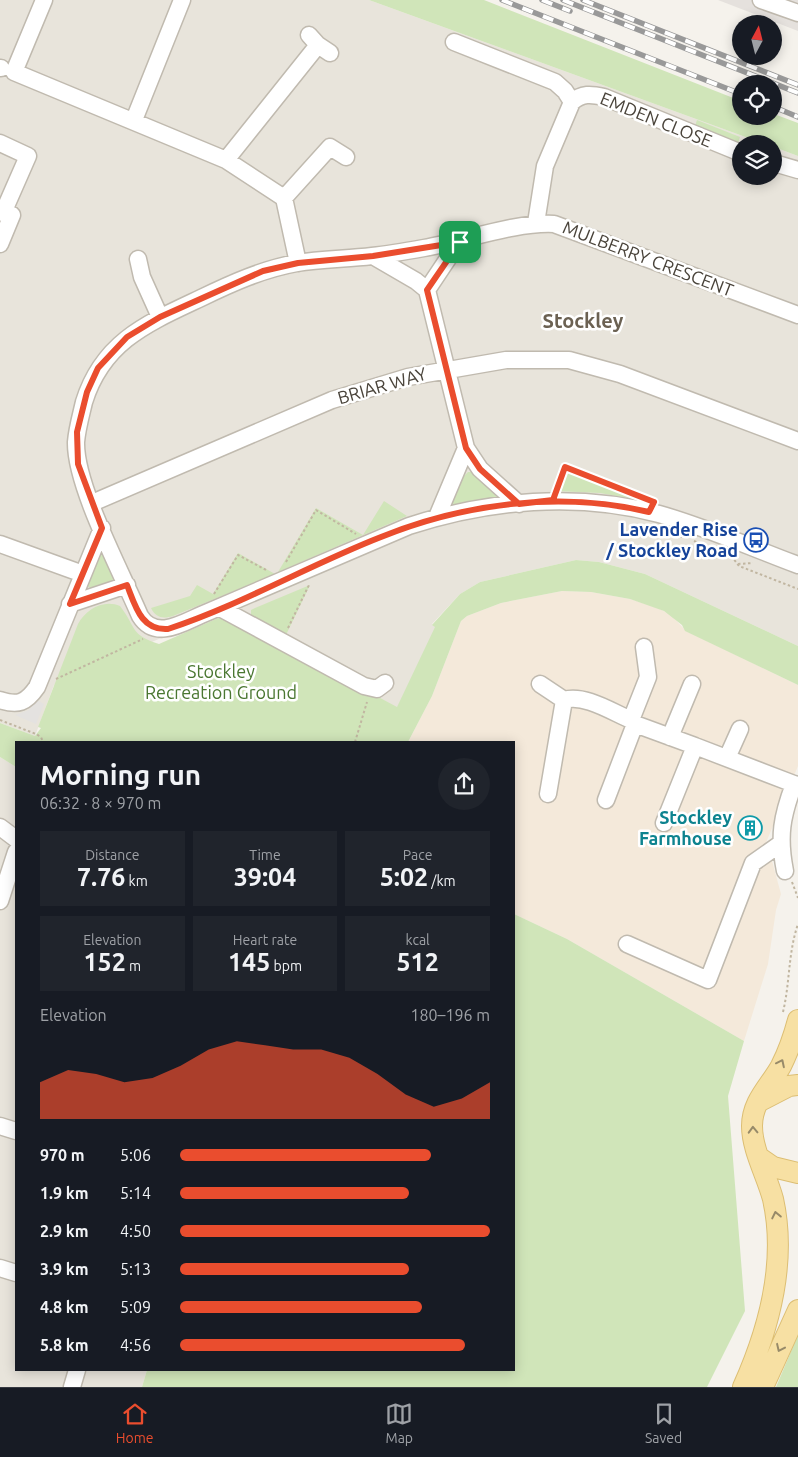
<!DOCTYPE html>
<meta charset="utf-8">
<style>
body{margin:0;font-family:Ubuntu,sans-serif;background:#20242c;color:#f1f3f6;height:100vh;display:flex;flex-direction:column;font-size:19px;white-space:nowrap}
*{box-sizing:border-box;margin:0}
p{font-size:16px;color:#9ea1a6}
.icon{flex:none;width:28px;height:28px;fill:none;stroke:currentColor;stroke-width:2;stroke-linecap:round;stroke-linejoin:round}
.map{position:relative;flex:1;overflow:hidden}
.side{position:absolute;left:15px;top:741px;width:500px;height:630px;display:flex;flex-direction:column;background:#171b24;border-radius:0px;box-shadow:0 2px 12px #0003}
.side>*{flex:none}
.needle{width:32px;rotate:7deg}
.controls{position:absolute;left:732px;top:15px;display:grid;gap:10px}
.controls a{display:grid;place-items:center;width:50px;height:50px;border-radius:50%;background:#171b24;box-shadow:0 2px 12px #0003;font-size:25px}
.pin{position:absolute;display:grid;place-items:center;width:42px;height:42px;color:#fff;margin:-21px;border-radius:10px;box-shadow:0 2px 8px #0006}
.round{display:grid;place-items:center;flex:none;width:52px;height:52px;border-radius:26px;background:#20242c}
.headline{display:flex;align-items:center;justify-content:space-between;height:85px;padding:0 25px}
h1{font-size:28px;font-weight:600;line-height:38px}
.stats{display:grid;grid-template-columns:repeat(3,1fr);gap:8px;height:85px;padding:5px 25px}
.stats div{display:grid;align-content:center;border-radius:0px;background:#20242c;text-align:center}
.stats b{font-size:25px;font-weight:600}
.stats small{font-size:14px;font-weight:400}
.stats p{font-size:14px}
.chart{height:140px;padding:10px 25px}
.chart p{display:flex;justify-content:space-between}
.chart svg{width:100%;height:90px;margin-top:5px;fill:#ea4d2e;opacity:.7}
ul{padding:0 25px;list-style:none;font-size:16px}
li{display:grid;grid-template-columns:80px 60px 1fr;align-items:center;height:38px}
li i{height:12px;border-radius:6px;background:#ea4d2e}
.tabs{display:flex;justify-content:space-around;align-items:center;height:70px;border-top:1px solid #363941;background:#171b24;font-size:14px;color:#9ea1a6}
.tabs a{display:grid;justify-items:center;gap:2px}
.tabs .on{color:#ea4d2e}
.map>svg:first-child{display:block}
</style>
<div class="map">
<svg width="798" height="1387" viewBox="0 0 798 1387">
<rect width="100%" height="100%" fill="#f5f2ec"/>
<path fill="#e8e4db" d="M0 0H369L765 144H741V176H774V147L798 156V646L645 574 599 562 576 560 480 582 460 594 432 624 436 627 397 708 220 612 54 685 35 736 0 723Z
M0 757 16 767V1370H147L142 1387H0Z"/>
<path fill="#f4e9da" d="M562 591 591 592 630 599 658 608 671 615 686 631 798 685V766L765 845 772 861 781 894 776 910 768 964 744 1041 567 939 514 914V742H408L432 696 461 621 467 616 501 603Z"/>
<path fill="#e5e1dd" d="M718 0H798V31Z"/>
<path fill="#d0e5b9" d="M369 0H484L741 101V116H774V114L798 123V156L774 147V144H765Z
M697 120 740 137 737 146 694 129Z
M565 466 654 500 651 502 600 493 555 491Z
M468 472H472L498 498 453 506 451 502 462 478Z
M384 501 407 516 278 572 316 508 363 535Z
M238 553 275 574 173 616C163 619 156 618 151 608L190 596 197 585 213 594Z
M100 554 105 556 114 579 111 583 92 589 87 586Z
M576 560 599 562 645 574 798 646V685L685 631 682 625 664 611 630 599 591 592 562 591 501 603 467 616 461 621 432 696 408 742H16V767L0 757V723L35 736 41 728 38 727 78 624C86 609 104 599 120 606 137 628 129 634 159 644L225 615 397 707 435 627 432 625 460 594 480 582Z
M310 585 285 637 251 618V610L255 608Z
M514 914 567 939 744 1041 728 1096 745 1311 707 1387H142L147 1370H514Z
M798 1335V1387H776Z"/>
<path fill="#e4e2e0" d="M37 700 44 704 36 724 15 715 29 710Z"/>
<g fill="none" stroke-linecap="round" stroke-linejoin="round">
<g stroke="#c0baaf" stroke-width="19">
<path id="minor" d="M44 0 14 72 226 160 284 198 298 263
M761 0 798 13
M309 35 318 45 330 53
M454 42 555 82 565 91 572 102
M0 68H1
M134 120 182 0
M0 143 28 156 3 213
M226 160 318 45
M774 163 798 170
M284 198 330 147 346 157
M0 212 12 215 0 244
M536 223 545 166 572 102C582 93 591 94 604 97L741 153
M373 256 416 281 427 290 466 448 480 469 519 504
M138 259 142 277 160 317
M427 290 459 242
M798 315 554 224C515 222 465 241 424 248 407 251 390 254 372 256 347 259 321 259 297 263 263 269 232 283 201 298 148 323 103 341 84 402 81 415 77 429 76 442 75 486 122 573 140 616 155 640 181 624 201 615L409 526C489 500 577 492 659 514 706 527 752 548 798 565
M92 503 332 400 408 377 506 360H569L620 374 798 441
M437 517 466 448
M0 544 83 574
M70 604 127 585
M220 608 364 686 377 689 385 683
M540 684 564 700
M0 700C18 706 26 703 37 687L102 528
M631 720 648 677 644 647
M670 737 692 684
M727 758 740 729
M548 794 564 700C585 694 612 712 631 720L635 724
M606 800 635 724 695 746
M664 823 695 746 794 784
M0 827 16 839
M785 871C778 836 782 816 794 784L798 785
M0 901 16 852
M627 944 708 980 753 863 780 844
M0 1126 16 1131
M0 1268 16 1273
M72 1387 77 1370"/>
</g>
<g stroke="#dcbe73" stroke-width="22">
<path id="major" d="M758 1102 789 1086 798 1085
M760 1158 773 1167 798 1173
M743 1387C769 1329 787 1262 773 1199 767 1176 752 1150 752 1126 752 1101 770 1086 781 1066 788 1052 794 1035 798 1020
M763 1387 798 1310"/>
</g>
<path stroke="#c1b6a1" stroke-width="2" stroke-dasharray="2.5 2.5" stroke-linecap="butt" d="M558 487 565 467 627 492
M651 528 682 537
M694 541 732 557 739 566 798 589
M286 562 316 510 356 534
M738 564 753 563
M214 594 238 555 268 571
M288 628 309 585
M56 679 143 639
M0 720 36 734 41 737 43 742
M355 742 367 702
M792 882 798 898
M783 1012C790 983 788 953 798 924"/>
<use href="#minor" stroke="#fff" stroke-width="16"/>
<use href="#major" stroke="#f7e0a3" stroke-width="20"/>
<g stroke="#999" stroke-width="5.5">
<path id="rail" d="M502 0 741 94
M542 0 570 11
M563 0 798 93
M583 0 798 85
M774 107 798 117"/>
</g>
<use href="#rail" stroke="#fff" stroke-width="4" stroke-dasharray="11" stroke-linecap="butt"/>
</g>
<defs><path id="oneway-chevron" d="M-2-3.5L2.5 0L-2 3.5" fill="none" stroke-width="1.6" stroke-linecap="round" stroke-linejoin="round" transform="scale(1.25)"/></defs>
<g stroke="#978a69">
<use href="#oneway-chevron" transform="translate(781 1063) rotate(-64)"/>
<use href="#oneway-chevron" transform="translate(753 1130) rotate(-92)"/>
<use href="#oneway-chevron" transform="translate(776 1215) rotate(-102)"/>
<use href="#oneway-chevron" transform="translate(780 1348) rotate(115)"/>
</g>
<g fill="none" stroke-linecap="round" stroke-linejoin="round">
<g stroke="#fff" stroke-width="10">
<path id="route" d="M460 242 373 256 298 263 263 271 160 317 127 337 98 368 87 392 77 432 78 464 102 528 70 604 127 585C135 605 141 631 168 629 241 605 309 565 381 537 465 503 561 491 649 512L654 502 565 467 553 500 519 504 480 469 466 448 427 290 460 242"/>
</g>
<use href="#route" stroke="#ea4d2e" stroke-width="6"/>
</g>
<defs>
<g id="bus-ring" transform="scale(1.25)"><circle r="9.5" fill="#fff" stroke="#1a4fb4" stroke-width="1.5"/><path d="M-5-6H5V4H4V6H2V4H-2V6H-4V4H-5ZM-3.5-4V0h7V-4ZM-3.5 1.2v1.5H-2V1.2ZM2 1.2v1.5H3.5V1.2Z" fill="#1a4fb4"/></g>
<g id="building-ring" transform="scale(1.25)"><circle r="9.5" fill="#fff" stroke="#0f9aa8" stroke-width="1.5"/><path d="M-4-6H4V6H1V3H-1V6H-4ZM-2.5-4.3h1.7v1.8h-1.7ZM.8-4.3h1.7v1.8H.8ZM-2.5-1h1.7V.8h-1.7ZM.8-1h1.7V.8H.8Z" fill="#0f9aa8"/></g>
</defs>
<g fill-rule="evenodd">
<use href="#bus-ring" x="756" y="540"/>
<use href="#building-ring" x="750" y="828"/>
</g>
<g text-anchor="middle" stroke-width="5" stroke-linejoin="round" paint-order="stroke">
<g font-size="18" fill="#49433a" stroke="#fff">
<text transform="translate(656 120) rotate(22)" y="6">EMDEN CLOSE</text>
<text transform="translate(648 259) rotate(21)" y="6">MULBERRY CRESCENT</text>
<text transform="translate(382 386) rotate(-16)" y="6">BRIAR WAY</text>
</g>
<g font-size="18" font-weight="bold" fill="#164399" stroke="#fff" text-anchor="end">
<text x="738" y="536">Lavender Rise<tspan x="738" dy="21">/ Stockley Road</tspan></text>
</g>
<g font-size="18" fill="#4a7731" stroke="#fff">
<text x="221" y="678">Stockley<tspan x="221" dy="21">Recreation Ground</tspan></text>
</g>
<g font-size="18" font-weight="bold" fill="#0d838f" stroke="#fff" text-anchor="end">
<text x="732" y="824">Stockley<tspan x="732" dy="21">Farmhouse</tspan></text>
</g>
<g font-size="20" font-weight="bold" fill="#6b6152" stroke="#fff">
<text x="583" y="328">Stockley</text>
</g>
</g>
</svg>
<div class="controls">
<a><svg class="needle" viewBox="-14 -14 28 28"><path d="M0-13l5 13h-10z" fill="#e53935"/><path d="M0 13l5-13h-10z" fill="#9ea1a6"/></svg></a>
<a><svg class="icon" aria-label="locate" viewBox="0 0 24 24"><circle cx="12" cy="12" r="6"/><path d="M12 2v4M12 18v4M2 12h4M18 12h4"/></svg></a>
<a><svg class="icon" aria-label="layers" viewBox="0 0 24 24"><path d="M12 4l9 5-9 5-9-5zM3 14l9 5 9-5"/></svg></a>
</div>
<div class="pin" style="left:460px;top:242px;background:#1e9e55"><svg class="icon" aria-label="arrive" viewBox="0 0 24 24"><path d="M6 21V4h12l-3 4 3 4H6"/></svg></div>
<section class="side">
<div class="headline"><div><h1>Morning run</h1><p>06:32 · 8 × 970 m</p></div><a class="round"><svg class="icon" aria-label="share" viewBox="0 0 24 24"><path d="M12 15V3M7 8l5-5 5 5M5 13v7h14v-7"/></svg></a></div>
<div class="stats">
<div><p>Distance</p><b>7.76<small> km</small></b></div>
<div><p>Time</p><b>39:04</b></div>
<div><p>Pace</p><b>5:02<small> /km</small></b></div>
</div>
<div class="stats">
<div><p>Elevation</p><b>152<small> m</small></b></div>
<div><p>Heart rate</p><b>145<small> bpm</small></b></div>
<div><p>kcal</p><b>512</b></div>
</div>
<div class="chart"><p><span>Elevation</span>180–196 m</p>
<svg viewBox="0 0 160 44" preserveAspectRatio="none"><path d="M0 44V26L10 20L20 22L30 26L40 24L50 18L60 10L70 6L80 8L90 10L100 10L110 14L120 22L130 32L140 38L150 34L160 26V44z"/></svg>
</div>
<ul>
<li><b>970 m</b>5:06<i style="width:81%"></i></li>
<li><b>1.9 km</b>5:14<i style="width:74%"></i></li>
<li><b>2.9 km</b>4:50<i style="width:100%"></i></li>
<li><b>3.9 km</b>5:13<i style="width:74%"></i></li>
<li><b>4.8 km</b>5:09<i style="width:78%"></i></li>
<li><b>5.8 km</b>4:56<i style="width:92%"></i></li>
</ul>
</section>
</div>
<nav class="tabs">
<a class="on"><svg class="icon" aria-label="home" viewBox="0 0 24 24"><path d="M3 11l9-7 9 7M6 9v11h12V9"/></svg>Home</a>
<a><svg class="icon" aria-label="map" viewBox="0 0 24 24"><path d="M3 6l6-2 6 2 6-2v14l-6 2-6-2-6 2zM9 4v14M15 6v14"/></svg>Map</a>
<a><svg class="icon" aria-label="saved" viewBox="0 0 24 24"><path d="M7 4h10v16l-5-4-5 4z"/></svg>Saved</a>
</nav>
